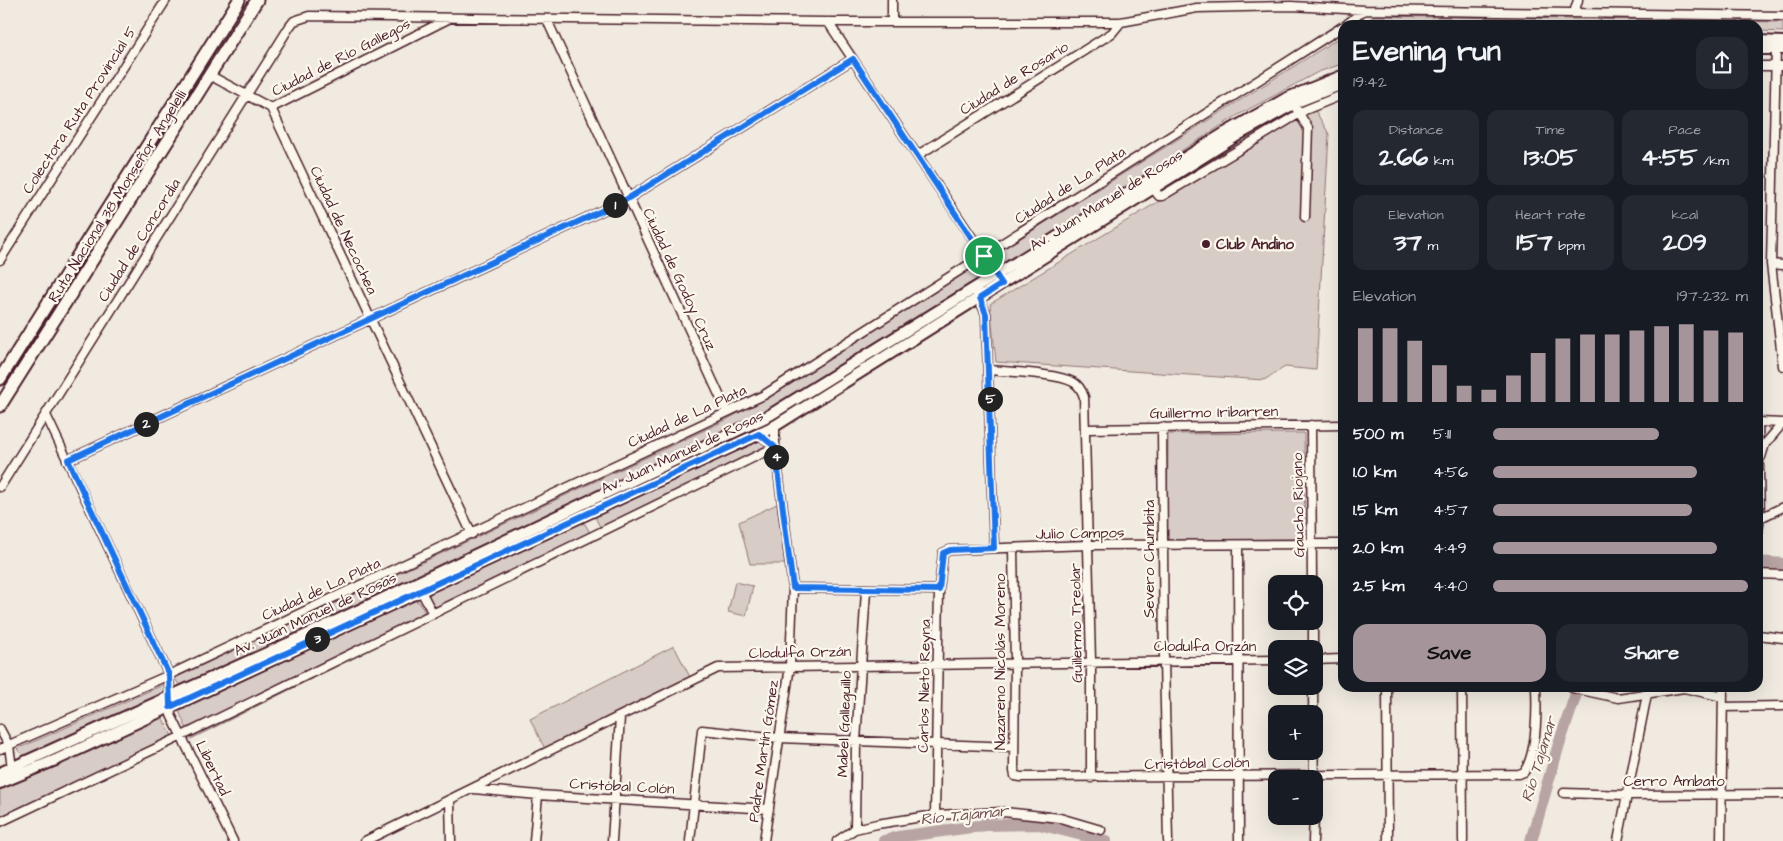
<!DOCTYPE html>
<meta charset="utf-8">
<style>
body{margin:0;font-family:"Architects Daughter",sans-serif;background:#242831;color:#f1f3f6;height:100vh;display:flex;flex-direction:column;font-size:19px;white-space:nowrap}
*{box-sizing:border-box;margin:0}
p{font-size:16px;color:#9ea1a6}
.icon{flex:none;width:28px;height:28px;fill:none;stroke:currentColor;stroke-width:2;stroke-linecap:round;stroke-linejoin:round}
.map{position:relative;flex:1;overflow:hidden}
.sheet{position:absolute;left:1338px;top:20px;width:425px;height:672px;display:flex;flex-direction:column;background:#171b24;border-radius:15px;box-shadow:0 5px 20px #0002}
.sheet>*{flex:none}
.tools{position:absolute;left:1268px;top:575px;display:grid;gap:10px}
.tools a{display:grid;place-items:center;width:55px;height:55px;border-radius:10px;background:#171b24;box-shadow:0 5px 20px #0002;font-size:25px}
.pin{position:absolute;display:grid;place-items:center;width:42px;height:42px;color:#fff;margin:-21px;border:2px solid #fff;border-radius:50%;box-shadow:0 1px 5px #0007}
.km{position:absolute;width:25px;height:25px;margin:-12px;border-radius:50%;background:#222;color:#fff;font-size:14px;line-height:25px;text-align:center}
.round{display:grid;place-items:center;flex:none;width:52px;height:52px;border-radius:15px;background:#242831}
.headline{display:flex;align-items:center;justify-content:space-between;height:85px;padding:0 15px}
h1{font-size:28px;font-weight:700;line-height:38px}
.figures{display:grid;grid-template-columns:repeat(3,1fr);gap:8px;height:85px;padding:5px 15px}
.figures div{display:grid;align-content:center;border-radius:12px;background:#242831;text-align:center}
.figures b{font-size:25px;font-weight:700}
.figures small{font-size:14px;font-weight:400}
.figures p{font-size:14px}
.chart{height:140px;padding:10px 15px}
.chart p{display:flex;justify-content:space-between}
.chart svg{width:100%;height:90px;margin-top:5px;stroke:#a6949b;stroke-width:6}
.button{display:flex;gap:10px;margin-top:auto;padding:10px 15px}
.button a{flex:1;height:58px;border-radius:15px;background:#a6949b;color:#111;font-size:20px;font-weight:700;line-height:58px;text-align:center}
.button a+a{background:#242831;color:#f1f3f6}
ul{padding:0 15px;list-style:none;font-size:16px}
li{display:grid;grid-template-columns:80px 60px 1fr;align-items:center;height:38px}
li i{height:12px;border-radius:6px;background:#a6949b}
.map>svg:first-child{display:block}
</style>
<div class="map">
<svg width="1783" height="841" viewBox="0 0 1783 841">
<rect width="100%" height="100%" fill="#f0eae0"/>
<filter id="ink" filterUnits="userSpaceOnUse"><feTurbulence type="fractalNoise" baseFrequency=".02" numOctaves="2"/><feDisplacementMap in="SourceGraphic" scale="10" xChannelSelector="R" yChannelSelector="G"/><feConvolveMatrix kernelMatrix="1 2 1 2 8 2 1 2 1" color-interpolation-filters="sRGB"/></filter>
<g filter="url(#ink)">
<path fill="#d8ccc6" stroke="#917678" d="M1374 16 1783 22V32L1758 31V25H1360Z
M1342 36V64L1318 72 1238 115 996 268 989 258Z
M1315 110 1329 134 1316 370 1285 367 1264 380 996 362 990 304 1294 119Z
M983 262 991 273 758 416 181 689 175 678 722 422 766 398Z
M1304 433 1305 539 1167 540 1168 434Z
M759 438 765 441 768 451 603 533 596 519 597 514Z
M777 504 785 564H750L739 522Z
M576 523 585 524 593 538 438 616 429 598 430 593Z
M735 582 753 586 746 616 728 612Z
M414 600 419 602 429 620 191 739 179 711Z
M674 646 690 677 545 749 530 719Z
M165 684 164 699 25 759 17 749Z
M162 717 172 736 0 817V787L89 752Z"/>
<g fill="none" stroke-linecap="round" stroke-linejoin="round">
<path stroke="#b8a4a2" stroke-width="12" d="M1758 562 1783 564
M884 841 898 837 986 825 1039 824 1106 841
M1531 841 1559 744 1578 688"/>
<g stroke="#4a1f2b" stroke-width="11">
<path id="minor" d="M1574 13 1578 0
M547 20 727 412
M892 21V0
M828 22 999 278
M1346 25 1364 10
M1776 49 1771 264 1783 366
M1758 66H1783
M211 76 271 108 472 534
M271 108 448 19
M1297 110 1308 128 1305 217
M918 155 1112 33 1121 22
M1153 188 1159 196H1162L1305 110 1342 95
M0 260 166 0
M1771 264 1783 265
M977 294 986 314 994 548
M989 370C1009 372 1056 373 1073 382 1079 385 1082 391 1084 397L1091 661V778
M46 415 169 675 171 715 233 841
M1758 422 1783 423
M1311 425 1312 584
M1162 427 1164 660 1168 841
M1087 429 1342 425
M759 434 775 447 793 588 790 666 764 841
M1761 457 1765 444 1783 423
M68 460 627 199 853 59
M0 487 290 26 294 21 309 16 828 22H1121L1197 8 1291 6 1364 10 1783 16
M1760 518 1783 507
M1758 532 1760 518 1758 422
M1238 545 1239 841
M1013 548 1015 663 1014 771 1015 776 1021 777 1519 774 1524 772C1537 753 1537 710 1536 688
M1758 574 1783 575
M793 588 939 590
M421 591 433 614
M1313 621V649
M1758 635 1783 638
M1314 660 1342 659
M1313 686 1314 810
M1387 688 1388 841
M1462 688 1463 841
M1572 688 1618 698 1684 688 1723 697
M1723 707 1783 706
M0 729 9 746 12 768
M0 749 169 675 764 395 1342 27
M474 789 538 795 769 809
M1564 793 1627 795 1783 794
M450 801 451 841
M935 815 939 590 943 553 950 550 1089 545 1342 544
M0 822 182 736 775 447V425
M855 829 856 741 866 591
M365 841 718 668 1276 660
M534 841 538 795
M612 841 620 717
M690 841 702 730 779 738 1014 747
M837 841 855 829 877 824 935 815 1004 812 1060 818 1101 830
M1313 841 1314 816
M1618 841 1647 694
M1721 841 1723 688"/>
</g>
<g stroke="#4a1f2b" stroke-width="14">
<path id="major" d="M1758 41 1783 42
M1758 49H1783
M0 773 296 640 770 415 1225 133 1285 99 1342 76
M0 783 58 759 770 429 1238 135 1299 101 1342 84"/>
</g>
<g stroke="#4a1f2b" stroke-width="15">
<path id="highway" d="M0 379 239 0
M0 406 257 0"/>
</g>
<use href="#minor" stroke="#fbf7ec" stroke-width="8"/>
<use href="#major" stroke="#fbf7ec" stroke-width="10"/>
<use href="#highway" stroke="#fbf7ec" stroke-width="11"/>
</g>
</g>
<g fill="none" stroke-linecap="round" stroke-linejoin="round" filter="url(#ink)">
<g stroke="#fff" stroke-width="10">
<path id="route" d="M853 59 1002 284 980 298 986 314 994 548 950 550 943 553 939 590 793 588 775 447 759 434 170 707 169 675 68 460 627 199Z"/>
</g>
<use href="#route" stroke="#1a73e8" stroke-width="6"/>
</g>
<circle fill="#4a1f2b" stroke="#fbf7ec" stroke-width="2" cx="1206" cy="244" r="5"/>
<g text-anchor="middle" stroke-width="4.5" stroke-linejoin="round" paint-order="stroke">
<g font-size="15" fill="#4a1f2b" stroke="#fbf7ec">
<text transform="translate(341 57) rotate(-27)" y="5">Ciudad de Río Gallegos</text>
<text transform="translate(1014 78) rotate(-32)" y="5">Ciudad de Rosario</text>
<text transform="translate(79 110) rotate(-57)" y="5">Colectora Ruta Provincial 5</text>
<text transform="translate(1070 185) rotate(-33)" y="5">Ciudad de La Plata</text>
<text transform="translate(117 196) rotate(-58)" y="5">Ruta Nacional 38 Monseñor Angelelli</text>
<text transform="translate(1106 200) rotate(-32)" y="5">Av. Juan Manuel de Rosas</text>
<text transform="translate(344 230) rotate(65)" y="5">Ciudad de Necochea</text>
<text transform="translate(139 240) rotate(-58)" y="5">Ciudad de Concordia</text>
<text transform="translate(680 279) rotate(65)" y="5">Ciudad de Godoy Cruz</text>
<text transform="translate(1214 412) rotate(-1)" y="5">Guillermo Iribarren</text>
<text transform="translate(687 416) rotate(-25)" y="5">Ciudad de La Plata</text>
<text transform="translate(682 452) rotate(-25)" y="5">Av. Juan Manuel de Rosas</text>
<text transform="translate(1298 505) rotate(-91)" y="5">Gaucho Riojano</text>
<text transform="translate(1080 533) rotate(-1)" y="5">Julio Campos</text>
<text transform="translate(1149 559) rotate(-90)" y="5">Severo Chumbita</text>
<text transform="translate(321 589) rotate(-25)" y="5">Ciudad de La Plata</text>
<text transform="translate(315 614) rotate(-25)" y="5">Av. Juan Manuel de Rosas</text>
<text transform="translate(1076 623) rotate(-91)" y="5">Guillermo Treolar</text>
<text x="1205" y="651">Clodulfa Orzán</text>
<text transform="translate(800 652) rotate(-1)" y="5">Clodulfa Orzán</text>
<text transform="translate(1000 662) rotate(-90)" y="5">Nazareno Nicolás Moreno</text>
<text transform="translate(924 686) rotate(-89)" y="5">Carlos Nieto Reyna</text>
<text transform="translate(844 724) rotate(-88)" y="5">Mabel Galleguillo</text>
<text transform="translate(763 751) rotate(-82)" y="5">Padre Martín Gómez</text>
<text transform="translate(1197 763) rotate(-1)" y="5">Cristóbal Colón</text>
<text transform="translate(213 768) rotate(64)" y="5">Libertad</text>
<text x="1674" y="786">Cerro Ambato</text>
<text transform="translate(622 786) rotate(3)" y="5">Cristóbal Colón</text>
</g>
<g font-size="15" font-weight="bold" fill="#4a1f2b" stroke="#fbf7ec" text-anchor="start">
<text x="1216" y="249">Club Andino</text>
</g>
<g font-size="16" font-style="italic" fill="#704e55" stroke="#fbf7ec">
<text transform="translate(1538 759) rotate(-73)" y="6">Río Tajamar</text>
<text transform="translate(964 814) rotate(-6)" y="6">Río Tajamar</text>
</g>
</g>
</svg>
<div class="tools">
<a><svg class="icon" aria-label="locate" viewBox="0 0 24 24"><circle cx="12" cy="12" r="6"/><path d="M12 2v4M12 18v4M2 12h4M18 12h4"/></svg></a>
<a><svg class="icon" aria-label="layers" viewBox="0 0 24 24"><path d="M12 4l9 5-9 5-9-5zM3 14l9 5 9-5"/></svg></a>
<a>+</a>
<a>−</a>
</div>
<div class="pin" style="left:984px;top:256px;background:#1e9e55"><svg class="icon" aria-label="arrive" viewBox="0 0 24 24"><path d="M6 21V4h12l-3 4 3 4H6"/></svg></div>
<b class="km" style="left:615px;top:205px">1</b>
<b class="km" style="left:146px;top:424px">2</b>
<b class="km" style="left:317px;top:639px">3</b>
<b class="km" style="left:776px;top:457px">4</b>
<b class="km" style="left:990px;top:399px">5</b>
<section class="sheet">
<div class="headline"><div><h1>Evening run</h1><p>19:42</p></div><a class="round"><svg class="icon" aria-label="share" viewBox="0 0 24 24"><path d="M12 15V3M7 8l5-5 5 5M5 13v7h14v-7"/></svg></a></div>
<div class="figures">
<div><p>Distance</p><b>2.66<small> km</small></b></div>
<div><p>Time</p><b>13:05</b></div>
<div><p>Pace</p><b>4:55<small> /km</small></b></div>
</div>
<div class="figures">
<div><p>Elevation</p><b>37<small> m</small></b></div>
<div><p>Heart rate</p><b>157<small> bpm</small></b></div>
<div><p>kcal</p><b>209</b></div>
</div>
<div class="chart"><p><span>Elevation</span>197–232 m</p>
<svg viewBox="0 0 160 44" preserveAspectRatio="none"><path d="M5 44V8M15 44V8M25 44V14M35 44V26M45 44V36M55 44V38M65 44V31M75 44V20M85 44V13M95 44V11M105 44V11M115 44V9M125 44V7M135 44V6M145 44V9M155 44V10"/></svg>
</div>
<ul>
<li><b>500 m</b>5:11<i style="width:65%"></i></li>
<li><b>1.0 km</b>4:56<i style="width:80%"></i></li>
<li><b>1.5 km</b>4:57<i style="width:78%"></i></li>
<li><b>2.0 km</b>4:49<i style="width:88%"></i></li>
<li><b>2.5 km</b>4:40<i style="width:100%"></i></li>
</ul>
<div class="button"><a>Save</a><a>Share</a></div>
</section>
</div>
